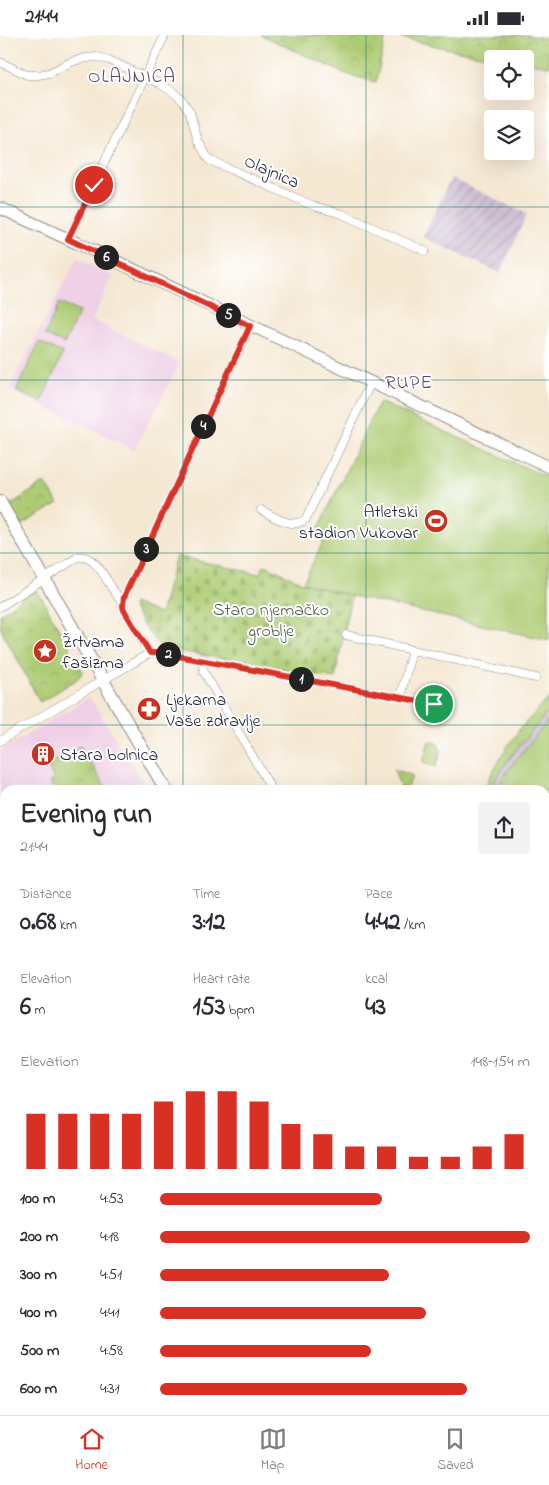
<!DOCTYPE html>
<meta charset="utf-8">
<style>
body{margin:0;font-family:"Indie Flower",sans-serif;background:#f2f2f3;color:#2b2b33;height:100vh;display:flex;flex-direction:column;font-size:19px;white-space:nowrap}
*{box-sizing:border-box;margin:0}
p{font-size:16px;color:#7c7c81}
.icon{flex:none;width:28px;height:28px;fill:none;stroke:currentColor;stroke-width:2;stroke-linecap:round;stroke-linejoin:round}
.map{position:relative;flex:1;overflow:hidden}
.panel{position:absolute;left:0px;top:750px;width:550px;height:630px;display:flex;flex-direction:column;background:#fff;border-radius:15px 15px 0 0;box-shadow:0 5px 20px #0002}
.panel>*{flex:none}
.fabs{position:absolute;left:484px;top:15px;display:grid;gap:10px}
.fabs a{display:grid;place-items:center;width:50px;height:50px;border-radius:5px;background:#fff;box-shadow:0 5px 20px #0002;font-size:25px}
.pin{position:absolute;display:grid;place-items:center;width:42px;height:42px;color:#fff;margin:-21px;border:2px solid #fff;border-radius:50%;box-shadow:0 1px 5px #0007}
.km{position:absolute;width:25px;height:25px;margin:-12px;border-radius:50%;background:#222;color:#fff;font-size:14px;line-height:25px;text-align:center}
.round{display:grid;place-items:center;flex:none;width:52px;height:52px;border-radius:5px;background:#f2f2f3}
.overview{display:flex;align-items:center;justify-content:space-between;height:85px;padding:0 20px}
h1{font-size:28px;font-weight:800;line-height:38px}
.metrics{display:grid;grid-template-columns:repeat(3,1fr);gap:8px;height:85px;padding:5px 20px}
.metrics div{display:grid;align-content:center}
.metrics b{font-size:25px;font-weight:800}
.metrics small{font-size:14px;font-weight:400}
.metrics p{font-size:14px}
.chart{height:140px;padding:10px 20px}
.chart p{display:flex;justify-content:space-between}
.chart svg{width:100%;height:90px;margin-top:5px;stroke:#d93025;stroke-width:6}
ul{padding:0 20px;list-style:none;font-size:16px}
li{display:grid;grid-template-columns:80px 60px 1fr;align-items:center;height:38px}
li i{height:12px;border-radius:6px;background:#d93025}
.status{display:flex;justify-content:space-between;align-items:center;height:35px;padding:0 25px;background:#fff;direction:ltr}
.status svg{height:14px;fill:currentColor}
.tabs{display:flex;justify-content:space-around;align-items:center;height:70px;border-top:1px solid #e1e1e2;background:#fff;font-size:14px;color:#7c7c81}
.tabs a{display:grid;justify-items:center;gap:2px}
.tabs .on{color:#d93025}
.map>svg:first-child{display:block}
</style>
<div class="status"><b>21:44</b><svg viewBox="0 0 49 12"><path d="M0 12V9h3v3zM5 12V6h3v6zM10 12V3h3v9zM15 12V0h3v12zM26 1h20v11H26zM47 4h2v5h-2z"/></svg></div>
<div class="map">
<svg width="549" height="1380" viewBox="0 0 549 1380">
<defs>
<pattern id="industrial-furrows" width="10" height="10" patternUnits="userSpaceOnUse" patternTransform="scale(1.25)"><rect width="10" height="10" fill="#cdbed2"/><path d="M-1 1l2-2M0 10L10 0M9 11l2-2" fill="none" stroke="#b0a3b5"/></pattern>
<pattern id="forest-firs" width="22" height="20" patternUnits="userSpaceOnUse" patternTransform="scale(1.25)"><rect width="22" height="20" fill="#8ab066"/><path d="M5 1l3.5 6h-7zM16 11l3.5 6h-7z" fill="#708f55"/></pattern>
<pattern id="cemetery-stones" width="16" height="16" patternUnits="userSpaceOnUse" patternTransform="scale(1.25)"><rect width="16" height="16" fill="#aecc74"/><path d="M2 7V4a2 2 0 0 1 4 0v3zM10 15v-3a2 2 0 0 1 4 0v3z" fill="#95af65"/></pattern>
<pattern id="park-crowns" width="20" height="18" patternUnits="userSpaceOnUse" patternTransform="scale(1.25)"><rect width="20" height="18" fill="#aecc74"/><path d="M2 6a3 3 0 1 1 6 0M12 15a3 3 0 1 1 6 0" fill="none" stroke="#95af65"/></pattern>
<pattern id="water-waves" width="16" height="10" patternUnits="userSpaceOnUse" patternTransform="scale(1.25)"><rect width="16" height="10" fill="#64c1e2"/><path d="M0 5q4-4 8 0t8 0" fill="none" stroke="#529cb8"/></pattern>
</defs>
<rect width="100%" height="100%" fill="#fff"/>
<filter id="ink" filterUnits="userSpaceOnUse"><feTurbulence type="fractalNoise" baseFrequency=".02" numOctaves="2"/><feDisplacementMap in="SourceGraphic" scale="10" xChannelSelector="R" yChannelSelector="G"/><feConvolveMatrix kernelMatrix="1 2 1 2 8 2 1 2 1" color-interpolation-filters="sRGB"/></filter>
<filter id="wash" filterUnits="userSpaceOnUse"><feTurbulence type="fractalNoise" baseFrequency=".0096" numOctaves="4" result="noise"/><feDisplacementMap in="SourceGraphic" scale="20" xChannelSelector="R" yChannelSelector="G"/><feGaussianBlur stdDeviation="1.12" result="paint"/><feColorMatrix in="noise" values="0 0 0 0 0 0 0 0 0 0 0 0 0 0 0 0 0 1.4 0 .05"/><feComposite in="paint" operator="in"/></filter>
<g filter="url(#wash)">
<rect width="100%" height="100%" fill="#f5e8d3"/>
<path fill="#efd0e6" d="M77 223 113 241 92 285 180 328 134 415 9 354Z
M88 663 92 666 147 755H5V872L0 864V716Z"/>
<path fill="url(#industrial-furrows)" d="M451 143 527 179 500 238 423 202Z
M249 1375H324L327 1380H246Z"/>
<path fill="#cdbed2" d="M549 676V685L513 728 495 755H489L498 738 513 719Z"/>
<path fill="#aecc74" stroke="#687758" d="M59 268 79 277 64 309 45 300Z
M39 307 63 318 41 367 16 356Z
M379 367 549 443V605L351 561 303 548 323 507 316 499Z
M549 663V676C528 701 505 726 489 755H483L503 718 519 695Z
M549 685V799L545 806V755H495L513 728Z
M429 706 437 708 441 715 436 732 423 727Z
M394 734 413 741 406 754 400 752Z
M365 1375H414L418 1380H369Z"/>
<path fill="url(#forest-firs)" stroke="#566950" d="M545 1278 549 1280V1380H418L414 1375H545Z"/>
<path fill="url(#cemetery-stones)" stroke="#687758" d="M176 521 259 539 265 530 303 548 351 561 335 643 161 613 144 592 132 572 133 568 160 579Z"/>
<path fill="url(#park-crowns)" stroke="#687758" d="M261 0H386L376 47 346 39Z
M390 0H527L549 4V31L525 27V24C480 24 434 10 390 0Z
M42 449H46L58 469 20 491 9 471Z
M36 553 83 637 76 645 40 667 0 592V579Z
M80 711 107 755H54L49 747 54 744 48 732 54 729 53 726 60 722 62 725 76 716 75 714Z"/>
<path fill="url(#water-waves)" stroke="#43728e" d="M549 799V1259L545 1257V806Z
M0 1209 5 1216V1375H120L124 1380H0Z"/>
</g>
<g filter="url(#ink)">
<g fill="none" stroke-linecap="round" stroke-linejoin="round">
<g stroke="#8c8587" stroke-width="9">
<path id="street" d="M0 27 27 40H38L49 38 71 27 86 23 97 22 109 25 160 49 173 57 182 65 190 77 198 106 209 125 314 171 342 179 425 216
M68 204 165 0
M261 475C275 482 292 495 306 484L371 347
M0 572 78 522C100 519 108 555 123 567
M346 600 536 643
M150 618H163L434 669 439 672 443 681
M202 626 204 637 272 755
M400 662 412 615
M0 706 88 654 150 618 124 575 123 571 124 562 250 291
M213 1375 214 1380"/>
</g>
<g stroke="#8c8587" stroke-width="13">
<path id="secondary" d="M0 173 103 220 549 432"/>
</g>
<g stroke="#8c8587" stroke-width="14">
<path id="primary" d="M0 467 166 755
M0 909 5 916
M333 1375 336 1380
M351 1375 354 1380"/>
</g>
<use href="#street" stroke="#fff" stroke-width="8"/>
<use href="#secondary" stroke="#fff" stroke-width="11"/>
<use href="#primary" stroke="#fff" stroke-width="12"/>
</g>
</g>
<g fill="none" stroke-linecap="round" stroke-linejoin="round" filter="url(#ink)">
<g stroke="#fff" stroke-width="10">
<path id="route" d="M94 150 68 204 250 291 124 562 123 571 124 575 150 618H162L434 669"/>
</g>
<use href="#route" stroke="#d93025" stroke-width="6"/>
</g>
<path fill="none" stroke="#0f766e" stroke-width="1" stroke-opacity="0.55" d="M183 0V755M366 0V755M0 172H549M0 345H549M0 518H549M0 690H549M0 862H5M545 862H549M0 1035H5M545 1035H549M0 1208H5M545 1208H549M183 1375V1380M366 1375V1380"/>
<defs>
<g id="stadium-disc" transform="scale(1.25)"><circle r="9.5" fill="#c8321e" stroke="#fff"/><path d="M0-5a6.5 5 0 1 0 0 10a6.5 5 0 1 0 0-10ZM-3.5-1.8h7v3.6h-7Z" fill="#fff"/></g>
<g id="sight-disc" transform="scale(1.25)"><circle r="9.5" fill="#c8321e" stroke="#fff"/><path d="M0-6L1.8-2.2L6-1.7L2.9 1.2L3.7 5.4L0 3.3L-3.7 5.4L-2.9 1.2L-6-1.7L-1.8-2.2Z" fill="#fff"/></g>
<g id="pharmacy-disc" transform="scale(1.25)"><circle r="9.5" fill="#c8321e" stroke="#fff"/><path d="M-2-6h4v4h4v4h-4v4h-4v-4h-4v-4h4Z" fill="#fff"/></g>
<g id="building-disc" transform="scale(1.25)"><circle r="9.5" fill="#c8321e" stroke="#fff"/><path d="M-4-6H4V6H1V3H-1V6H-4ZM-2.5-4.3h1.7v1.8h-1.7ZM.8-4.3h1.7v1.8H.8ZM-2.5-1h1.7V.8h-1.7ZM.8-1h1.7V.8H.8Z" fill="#fff"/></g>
</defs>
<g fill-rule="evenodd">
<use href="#stadium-disc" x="436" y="486"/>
<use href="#sight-disc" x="45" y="616"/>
<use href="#pharmacy-disc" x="149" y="674"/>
<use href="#building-disc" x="43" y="719"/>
</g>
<g text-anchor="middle" stroke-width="4" stroke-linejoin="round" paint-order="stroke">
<g font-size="18" fill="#22223b" stroke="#fff">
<text transform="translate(272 136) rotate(24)" y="6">Olajnica</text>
</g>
<g font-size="18" fill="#22223b" stroke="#fff" text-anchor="start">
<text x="418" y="482" text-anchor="end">Atletski<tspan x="418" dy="21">stadion Vukovar</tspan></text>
<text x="62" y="612">Žrtvama<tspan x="62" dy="21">fašizma</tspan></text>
<text x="166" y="670">Ljekarna<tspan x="166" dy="21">Vaše zdravlje</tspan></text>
<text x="60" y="725">Stara bolnica</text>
</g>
<g font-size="18" fill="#535e4f" stroke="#fff">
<text x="271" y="580">Staro njemačko<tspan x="271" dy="21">groblje</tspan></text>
</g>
<g font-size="19" letter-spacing="1" fill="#5b4a6c" stroke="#fff">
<text x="132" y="47">OLAJNICA</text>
<text x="409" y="353">RUPE</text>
</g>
</g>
</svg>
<div class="fabs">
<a><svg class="icon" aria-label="locate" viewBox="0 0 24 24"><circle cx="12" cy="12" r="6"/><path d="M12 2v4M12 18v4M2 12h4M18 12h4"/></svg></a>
<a><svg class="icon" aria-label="layers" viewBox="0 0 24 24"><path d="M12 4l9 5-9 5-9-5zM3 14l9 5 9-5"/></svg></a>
</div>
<div class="pin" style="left:434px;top:669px;background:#1e9e55"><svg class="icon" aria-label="arrive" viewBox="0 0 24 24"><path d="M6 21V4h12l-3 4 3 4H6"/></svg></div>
<div class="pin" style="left:94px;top:150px;background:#d93025"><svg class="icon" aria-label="check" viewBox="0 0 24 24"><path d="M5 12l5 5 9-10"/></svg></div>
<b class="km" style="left:301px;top:644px">1</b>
<b class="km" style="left:168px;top:619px">2</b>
<b class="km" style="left:146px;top:514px">3</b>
<b class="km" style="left:203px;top:391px">4</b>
<b class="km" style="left:228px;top:280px">5</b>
<b class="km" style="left:106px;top:222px">6</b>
<section class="panel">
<div class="overview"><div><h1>Evening run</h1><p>21:44</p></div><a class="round"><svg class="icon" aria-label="share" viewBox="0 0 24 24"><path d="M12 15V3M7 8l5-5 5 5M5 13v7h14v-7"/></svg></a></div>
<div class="metrics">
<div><p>Distance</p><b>0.68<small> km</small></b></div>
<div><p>Time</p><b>3:12</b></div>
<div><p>Pace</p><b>4:42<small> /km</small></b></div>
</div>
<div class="metrics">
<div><p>Elevation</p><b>6<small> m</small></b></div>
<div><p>Heart rate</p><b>153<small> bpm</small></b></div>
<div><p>kcal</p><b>43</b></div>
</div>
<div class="chart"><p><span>Elevation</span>148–154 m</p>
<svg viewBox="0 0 160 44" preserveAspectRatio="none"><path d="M5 44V17M15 44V17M25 44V17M35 44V17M45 44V11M55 44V6M65 44V6M75 44V11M85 44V22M95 44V27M105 44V33M115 44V33M125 44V38M135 44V38M145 44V33M155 44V27"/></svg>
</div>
<ul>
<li><b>100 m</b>4:53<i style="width:60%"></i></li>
<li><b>200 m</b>4:18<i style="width:100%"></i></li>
<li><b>300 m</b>4:51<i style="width:62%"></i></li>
<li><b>400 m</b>4:41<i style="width:72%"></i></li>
<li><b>500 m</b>4:58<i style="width:57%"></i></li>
<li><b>600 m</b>4:31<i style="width:83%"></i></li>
</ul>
</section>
</div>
<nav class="tabs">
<a class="on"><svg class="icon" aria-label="home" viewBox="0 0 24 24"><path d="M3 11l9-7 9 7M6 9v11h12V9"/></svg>Home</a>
<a><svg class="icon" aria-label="map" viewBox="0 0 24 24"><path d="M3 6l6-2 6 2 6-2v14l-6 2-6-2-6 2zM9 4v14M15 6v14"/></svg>Map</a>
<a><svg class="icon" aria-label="saved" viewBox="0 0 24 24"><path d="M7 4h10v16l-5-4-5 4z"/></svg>Saved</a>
</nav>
